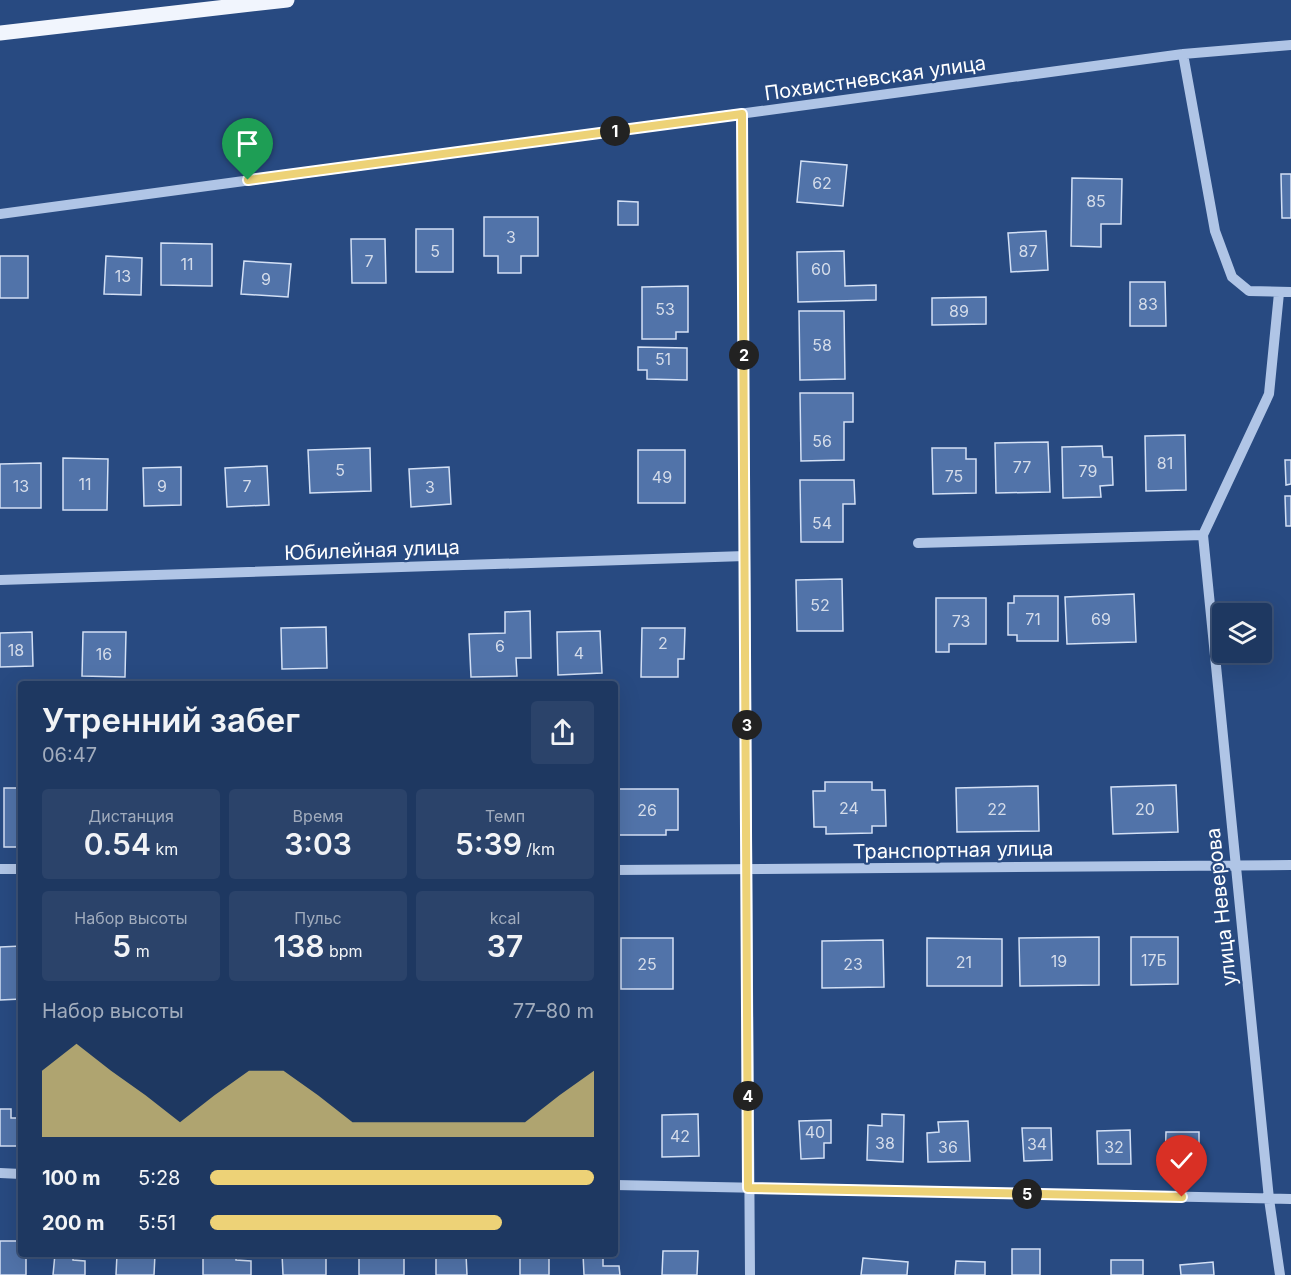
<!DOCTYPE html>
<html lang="ru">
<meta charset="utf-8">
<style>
body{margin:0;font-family:Inter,sans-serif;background:#2b436a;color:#f1f3f6;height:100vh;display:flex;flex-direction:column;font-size:22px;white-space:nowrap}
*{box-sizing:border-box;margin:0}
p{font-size:20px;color:#a1acbd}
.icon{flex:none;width:33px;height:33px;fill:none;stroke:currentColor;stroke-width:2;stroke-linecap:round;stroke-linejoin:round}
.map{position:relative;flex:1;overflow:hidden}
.side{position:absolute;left:18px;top:681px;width:600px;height:576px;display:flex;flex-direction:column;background:#1e3861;border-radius:6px;box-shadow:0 6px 24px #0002,0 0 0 2px #3c5276}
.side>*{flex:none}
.buttons{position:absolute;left:1212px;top:603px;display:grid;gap:12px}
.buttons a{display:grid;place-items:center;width:60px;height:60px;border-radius:6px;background:#1e3861;box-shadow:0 6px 24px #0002,0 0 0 2px #3c5276;font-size:30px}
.pin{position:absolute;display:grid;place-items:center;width:51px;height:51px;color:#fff;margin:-62px -26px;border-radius:50% 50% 50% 0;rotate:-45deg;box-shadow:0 0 6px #0007}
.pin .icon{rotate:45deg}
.km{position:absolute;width:30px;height:30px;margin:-15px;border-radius:50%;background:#222;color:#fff;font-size:16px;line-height:30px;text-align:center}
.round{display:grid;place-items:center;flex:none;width:63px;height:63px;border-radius:6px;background:#2b436a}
.head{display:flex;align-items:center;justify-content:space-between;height:102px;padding:0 24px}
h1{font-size:33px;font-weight:600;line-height:45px}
.figures{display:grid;grid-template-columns:repeat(3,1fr);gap:9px;height:102px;padding:6px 24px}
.figures div{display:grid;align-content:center;border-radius:6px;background:#2b436a;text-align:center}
.figures b{font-size:30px;font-weight:600}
.figures small{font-size:16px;font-weight:400}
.figures p{font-size:16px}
.chart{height:168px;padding:12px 24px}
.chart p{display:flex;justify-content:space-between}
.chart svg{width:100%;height:108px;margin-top:6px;fill:#edd277;opacity:.7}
ul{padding:0 24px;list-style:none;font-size:20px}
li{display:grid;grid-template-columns:96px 72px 1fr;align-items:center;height:45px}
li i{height:15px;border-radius:8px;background:#edd277}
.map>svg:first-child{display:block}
</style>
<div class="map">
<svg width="1291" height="1275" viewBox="0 0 1291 1275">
<rect width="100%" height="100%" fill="#284a81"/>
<path fill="#5173a9" stroke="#d3e0f5" stroke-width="1.5" d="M801 161 847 165 843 206 797 202Z
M1281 174H1291V218H1282Z
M1072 178 1122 179 1121 224H1101V247L1071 246Z
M618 201 638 202V225H618Z
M484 217H538V256H521V273H498V256H484Z
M416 229H453V272H416Z
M1046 231 1048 270 1011 272 1008 233Z
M351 239H385L386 283H352Z
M161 243 212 244V286L161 285Z
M844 251 845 286 876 285V300L798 302 797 252Z
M0 256H28V298H0Z
M106 256 142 258 141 295 104 294Z
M244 261 291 264 288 297 241 294Z
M1130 282H1165L1166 326H1130Z
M688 286V332H676V339H642V287Z
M986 297V324L932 325V298Z
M799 311H844L845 379 800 380Z
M638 347 687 348V380L647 379V370H638Z
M800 393H853V422H844V460L801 461Z
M1185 435 1186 490 1146 491 1145 436Z
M1048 442 1050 492 996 493 995 443Z
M1102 446 1103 457H1112L1113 485 1100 486 1101 497 1063 498 1062 447Z
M370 448 371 491 310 493 308 450Z
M932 448H966V459H976V493L933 494Z
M638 450H685V503H638Z
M63 458 108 459 107 510H63Z
M1285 460H1291V484L1286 485Z
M41 463V508H0V464Z
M267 466 269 505 227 507 225 468Z
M181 467V505L144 506 143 468Z
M449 467 451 504 411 507 409 469Z
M800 480H854L855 504H843V542H801Z
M1285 496H1291V526H1286Z
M842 579 843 631H797L796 580Z
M1134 594 1136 642 1067 644 1065 597Z
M1014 596H1058V641H1017V635H1008V603H1014Z
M936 598H986V644H949V652H936Z
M530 611 531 658H516L517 676 471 677 469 634 505 633V612Z
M326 627 327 668 282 669 281 628Z
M642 628H685L684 659H678V677H641Z
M600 631 602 673 558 675 557 632Z
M32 632 33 666 0 667V633Z
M83 632H126L125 677 82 676Z
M825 782H872V790H885L886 826H872V833L826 834V827H814L813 791H825Z
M1176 785 1178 832 1113 834 1111 787Z
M1038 786 1039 831 957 832 956 788Z
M4 788H21V847H4Z
M615 789H678V830H666V835H615Z
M1099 937V985L1020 986 1019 938Z
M1131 937H1178V984L1131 985Z
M621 938H673V989H621Z
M927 938 1002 939V986H927Z
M883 940 884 987 822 988V941Z
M21 946V999L0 1000V947Z
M0 1109H11V1118H19V1146H0Z
M698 1114 699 1156 662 1157V1115Z
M882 1114 904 1115 903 1162 867 1160 868 1125 882 1126Z
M831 1120V1143H824V1158L801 1159 799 1121Z
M968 1121 970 1161 928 1162 927 1133 939 1132 938 1122Z
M1022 1128H1051L1052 1160 1024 1161Z
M1130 1130 1131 1164H1098L1097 1131Z
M1166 1132H1199V1165L1165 1164Z
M0 1241H21V1254H26V1275H0Z
M1012 1249H1040V1275H1012Z
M663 1251H698L697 1275H662Z
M55 1254H73V1260L85 1261V1275H53Z
M117 1254H155L154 1275H116Z
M203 1254H236V1260L251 1261V1275H203Z
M282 1254H326V1275H283Z
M359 1254H404V1275H359Z
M436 1254H466L467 1275H436Z
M530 1254H549V1275H520V1258H530Z
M583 1254H603V1266H619L620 1275H584Z
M863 1258 908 1262 907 1275H861Z
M1111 1260H1143V1275H1111Z
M956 1261 985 1262V1275H955Z
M1213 1262 1214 1275H1181L1180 1265Z"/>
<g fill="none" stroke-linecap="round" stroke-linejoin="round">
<path stroke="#b0c5e6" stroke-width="10" d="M1183 54 1215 231 1232 277 1249 291 1291 292
M742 114 750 1275
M0 214 1183 54 1291 45
M1203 535 1269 1199 1280 1275
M1203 535 1269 394 1279 293
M918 543 1203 535
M0 580 745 556
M0 869H21
M615 870 1291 865
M0 1173 21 1174
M615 1185 1291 1199"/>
<path stroke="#f1f5fd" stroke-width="15" d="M0 33 287 0"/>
</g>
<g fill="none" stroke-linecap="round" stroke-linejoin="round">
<g stroke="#fff" stroke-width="12">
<path id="route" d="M248 180 742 114 748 1188 1182 1197"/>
</g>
<use href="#route" stroke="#edd277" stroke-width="8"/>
</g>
<g text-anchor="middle" stroke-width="4.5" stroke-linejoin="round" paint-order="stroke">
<g font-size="16" fill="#d4dcea">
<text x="822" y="189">62</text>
<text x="1096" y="207">85</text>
<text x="511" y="243">3</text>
<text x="435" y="257">5</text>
<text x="1028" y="257">87</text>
<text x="369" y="267">7</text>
<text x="187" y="270">11</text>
<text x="821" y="275">60</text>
<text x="123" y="282">13</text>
<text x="266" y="285">9</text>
<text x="1148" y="310">83</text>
<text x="665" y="315">53</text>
<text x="959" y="317">89</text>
<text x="822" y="351">58</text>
<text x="663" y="365">51</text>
<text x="822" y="447">56</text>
<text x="1165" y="469">81</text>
<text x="1022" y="473">77</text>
<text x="340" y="476">5</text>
<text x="1088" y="477">79</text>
<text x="954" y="482">75</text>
<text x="662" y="483">49</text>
<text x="85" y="490">11</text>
<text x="21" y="492">13</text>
<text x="162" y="492">9</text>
<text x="247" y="492">7</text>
<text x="430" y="493">3</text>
<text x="822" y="529">54</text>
<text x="820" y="611">52</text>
<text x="1033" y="625">71</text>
<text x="1101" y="625">69</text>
<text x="961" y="627">73</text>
<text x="663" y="649">2</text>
<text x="500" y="652">6</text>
<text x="16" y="656">18</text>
<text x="579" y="659">4</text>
<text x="104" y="660">16</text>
<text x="849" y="814">24</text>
<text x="997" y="815">22</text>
<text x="1145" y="815">20</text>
<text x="647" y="816">26</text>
<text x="1154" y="966">17Б</text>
<text x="1059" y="967">19</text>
<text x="964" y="968">21</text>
<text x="647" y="970">25</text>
<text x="853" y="970">23</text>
<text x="815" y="1138">40</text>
<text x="680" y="1142">42</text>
<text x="885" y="1149">38</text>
<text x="1037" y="1150">34</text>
<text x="948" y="1153">36</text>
<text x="1114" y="1153">32</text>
</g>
<g font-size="20" fill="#fff" stroke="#284a81">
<text transform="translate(875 78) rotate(-8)" y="7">Похвистневская улица</text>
<text transform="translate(372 550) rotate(-2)" y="7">Юбилейная улица</text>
<text transform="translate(953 850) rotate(-1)" y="7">Транспортная улица</text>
<text transform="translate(1221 907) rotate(-96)" y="7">улица Неверова</text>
</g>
</g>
</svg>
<div class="buttons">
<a><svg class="icon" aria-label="layers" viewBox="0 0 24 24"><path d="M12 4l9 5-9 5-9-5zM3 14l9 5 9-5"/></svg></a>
</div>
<div class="pin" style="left:248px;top:180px;background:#1e9e55"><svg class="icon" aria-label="arrive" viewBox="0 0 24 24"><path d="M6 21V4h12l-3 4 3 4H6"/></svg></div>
<div class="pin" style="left:1182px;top:1197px;background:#d93025"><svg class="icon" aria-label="check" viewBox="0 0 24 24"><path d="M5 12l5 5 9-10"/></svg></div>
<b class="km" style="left:615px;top:131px">1</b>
<b class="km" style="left:744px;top:355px">2</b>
<b class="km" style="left:747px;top:725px">3</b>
<b class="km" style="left:748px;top:1096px">4</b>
<b class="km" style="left:1027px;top:1194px">5</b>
<section class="side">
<div class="head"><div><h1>Утренний забег</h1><p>06:47</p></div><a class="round"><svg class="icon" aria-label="share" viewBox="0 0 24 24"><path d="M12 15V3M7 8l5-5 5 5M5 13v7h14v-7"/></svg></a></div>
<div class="figures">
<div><p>Дистанция</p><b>0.54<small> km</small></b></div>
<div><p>Время</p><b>3:03</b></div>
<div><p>Темп</p><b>5:39<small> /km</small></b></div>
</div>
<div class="figures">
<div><p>Набор высоты</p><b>5<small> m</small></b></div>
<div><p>Пульс</p><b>138<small> bpm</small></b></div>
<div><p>kcal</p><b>37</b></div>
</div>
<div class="chart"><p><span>Набор высоты</span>77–80 m</p>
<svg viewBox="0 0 160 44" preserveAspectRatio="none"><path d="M0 44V17L10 6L20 17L30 27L40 38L50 27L60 17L70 17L80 27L90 38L100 38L110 38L120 38L130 38L140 38L150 27L160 17V44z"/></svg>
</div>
<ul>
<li><b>100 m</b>5:28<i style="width:100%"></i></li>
<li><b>200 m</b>5:51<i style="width:76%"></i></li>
</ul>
</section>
</div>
